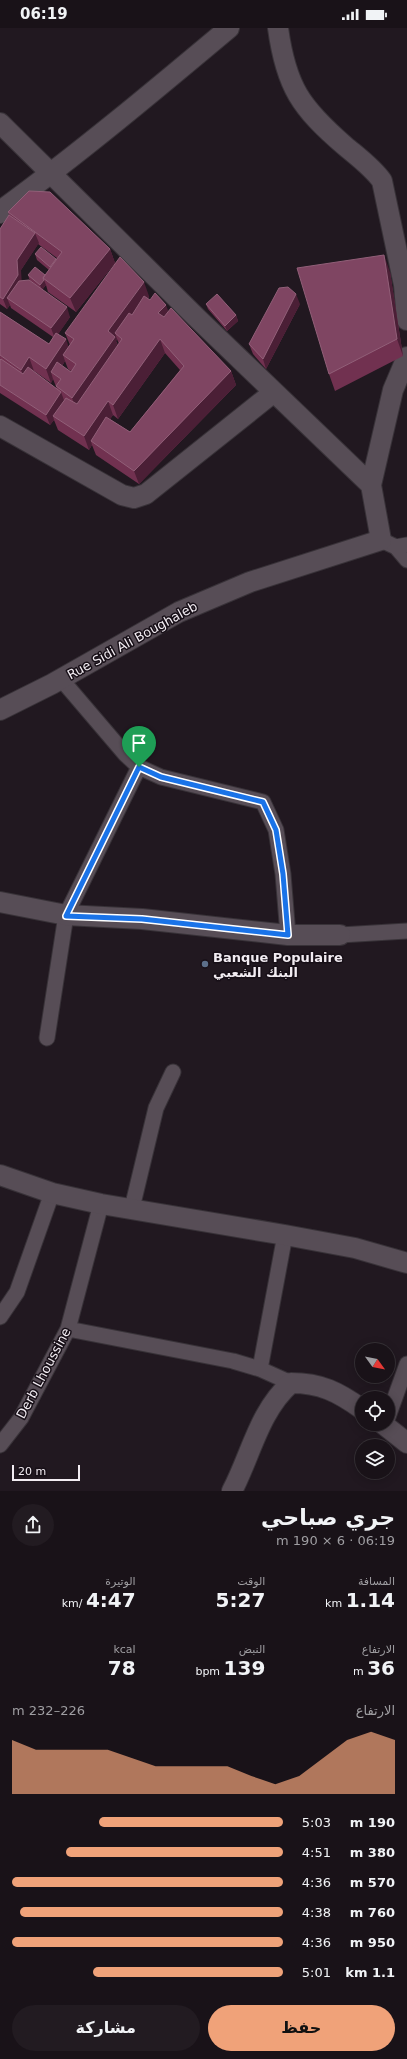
<!DOCTYPE html>
<html lang="ar">
<meta charset="utf-8">
<style>
body{margin:0;font-family:"DejaVu Sans",Cairo,sans-serif;background:#221b21;color:#f1f3f6;direction:rtl;height:100vh;display:flex;flex-direction:column;font-size:15px;white-space:nowrap}
*{box-sizing:border-box;margin:0}
p{font-size:13px;color:#9f9ea2}
.icon{flex:none;width:22px;height:22px;fill:none;stroke:currentColor;stroke-width:2;stroke-linecap:round;stroke-linejoin:round}
.map{position:relative;height:1463px;overflow:hidden;direction:ltr}
.drawer{display:flex;flex-direction:column;background:#191218;flex:1}
.drawer>*{flex:none}
.needle{width:26px;rotate:123deg}
.controls{position:absolute;left:355px;top:1315px;display:grid;gap:8px}
.controls a{display:grid;place-items:center;width:40px;height:40px;border-radius:50%;background:#191218;box-shadow:0 2px 10px #0003,0 0 0 1px #373237;font-size:20px}
.scale{position:absolute;left:12px;bottom:10px;width:68px;box-sizing:border-box;padding-left:4px;border:2px solid #f2ecf2;border-top:0;font-size:11px;line-height:14px;white-space:nowrap;color:#f2ecf2;-webkit-text-stroke:3px #170f17;paint-order:stroke}
.pin{position:absolute;display:grid;place-items:center;width:34px;height:34px;color:#fff;margin:-41px -17px;border-radius:50% 50% 50% 0;rotate:-45deg;box-shadow:0 0 4px #0007}
.pin .icon{rotate:45deg}
.round{display:grid;place-items:center;flex:none;width:42px;height:42px;border-radius:21px;background:#221b21}
.summary{display:flex;align-items:center;justify-content:space-between;height:68px;padding:0 12px}
h1{font-size:22px;font-weight:800;line-height:30px}
.stats{display:grid;grid-template-columns:repeat(3,1fr);gap:6px;height:68px;padding:4px 12px}
.stats div{display:grid;align-content:center}
.stats b{font-size:20px;font-weight:800}
.stats small{font-size:11px;font-weight:400}
.stats p{font-size:11px}
.chart{height:112px;padding:8px 12px}
.chart p{display:flex;justify-content:space-between}
.chart svg{width:100%;height:72px;margin-top:4px;fill:#f0a279;opacity:.7}
.action{display:flex;gap:8px;margin-top:auto;padding:8px 12px}
.action a{flex:1;height:46px;border-radius:24px;background:#f0a279;color:#111;font-size:16px;font-weight:800;line-height:46px;text-align:center}
.action a+a{background:#221b21;color:#f1f3f6}
ul{padding:0 12px;list-style:none;font-size:13px}
li{display:grid;grid-template-columns:64px 48px 1fr;align-items:center;height:30px}
li i{height:10px;border-radius:5px;background:#f0a279}
.status{display:flex;justify-content:space-between;align-items:center;height:28px;padding:0 20px;background:#191218;direction:ltr}
.status svg{height:11px;fill:currentColor}
.map>svg:first-child{display:block}
</style>
<div class="status"><b>06:19</b><svg viewBox="0 0 49 12"><path d="M0 12V9h3v3zM5 12V6h3v6zM10 12V3h3v9zM15 12V0h3v12zM26 1h20v11H26zM47 4h2v5h-2z"/></svg></div>
<div class="map">
<svg width="407" height="1463" viewBox="0 0 407 1463">
<rect width="100%" height="100%" fill="#211820"/>
<g fill="none" stroke-linecap="round" stroke-linejoin="round">
<g stroke="#383238" stroke-width="17">
<path id="pedestrian" d="M381 512 396 519 407 517
M396 519 407 532
M61 651 125 726 139 739 161 749 263 774 276 802 283 846 288 907
M340 907 407 903
M47 1010 66 887 139 739
M132 1180 156 1080 173 1044
M0 1289 17 1264 52 1165
M68 1301 233 1333 260 1341 291 1355
M260 1341 285 1207
M388 1389 407 1336
M0 1417 21 1390 68 1301 101 1176"/>
</g>
<g stroke="#383238" stroke-width="22">
<path id="minor" d="M278 0C286 59 301 80 345 118 358 129 373 140 382 153L404 257 407 292
M0 95 196 289 371 457 381 512 250 554 179 584 52 656 0 682
M0 185 3 181C81 124 155 62 229 0
M0 398 122 467 134 470 146 466 274 364
M371 457 393 362 407 329
M0 874 66 887 142 891 288 907H340
M0 1147 52 1165 101 1176 285 1207 355 1220 407 1235
M383 1396 407 1415
M232 1463C251 1427 259 1383 291 1355 321 1355 338 1364 362 1381"/>
</g>
<use href="#pedestrian" stroke="#574d56" stroke-width="15"/>
<use href="#minor" stroke="#574d56" stroke-width="20"/>
</g>
<path fill="#713150" fill-rule="evenodd" d="M8 184 110 221 115 235 76 284 48 264 46 257 42 262 70 289 58 306 69 319 70 317 65 305 149 268 148 271 168 283 231 343 236 357 139 456 96 427 92 417 89 422 58 402 54 392 50 397 0 365V284L49 316 53 309 11 280 10 277 7 281 0 276V201L9 187ZM38 216 57 230 56 231 35 226 37 232 49 242 45 247H28L30 253 39 259 21 253V242ZM117 311 119 316 118 317 116 313ZM165 325 180 342 130 404 110 391 113 387 118 391ZM65 333 68 341 71 343V344L62 338ZM34 343 51 355 53 351 57 361 34 344Z
M390 244 403 328 335 363 329 346Z
M206 276 236 287 238 293 227 303 208 281Z
M300 276 266 341 253 326 249 316Z"/>
<path fill="#4b1f36" d="M35 205 39 215 21 242 22 258 7 270 10 277 7 281 3 271 17 232Z
M110 221 115 235 76 284 70 270Z
M384 227 390 244 403 328 397 311Z
M44 252 46 257 42 262 40 257Z
M144 254 149 268 120 309 115 305 117 311 116 313 120 323 77 383 72 370 108 303Z
M296 266 300 276 266 341 263 331Z
M166 277 171 290 164 299 158 285Z
M67 279 70 289 55 311 51 300Z
M236 287 238 293 227 303 225 298Z
M66 311 71 325 63 327 65 333 56 347 51 344 53 351 51 355 46 341Z
M160 311 165 325 118 391 113 377Z
M29 329 34 343 26 356 21 342Z
M231 343 236 357 139 456 134 443Z
M61 364 65 375 53 388 54 392 50 397 46 387Z
M108 373 113 387 94 415 91 413 92 417 89 422 84 408Z"/>
<path fill="#7f4562" stroke="#915f78" d="M29 163 50 164 110 221 70 270 43 250 62 224 8 184Z
M9 187 35 205 17 232 18 247 3 271 0 269V201Z
M41 219 56 231 50 239 35 226Z
M384 227 397 311 329 346 297 240Z
M120 229 144 254 108 303 115 309 72 370 56 358 61 351 51 344 57 334 71 344 76 336 63 327 74 311 65 305Z
M35 239 45 247 43 250 44 252 40 257 28 247Z
M29 252 67 279 51 300 7 270 19 253Z
M288 259 296 266 263 331 249 316 279 260Z
M155 265 166 277 158 285 164 289 171 280 231 343 134 443 91 413 106 389 130 404 184 338 160 311 113 377 108 373 84 408 53 388 66 370 77 376 122 311 115 305 129 285 132 287 144 268 150 272Z
M217 266 236 287 225 298 206 276Z
M0 284 49 316 56 305 66 311 46 341 29 329 21 342 0 327Z
M1 331 23 346 28 339 61 364 46 387 0 357V332Z"/>
<g fill="none" stroke-linecap="round" stroke-linejoin="round">
<g stroke="#fff" stroke-width="8">
<path id="route" d="M139 739 161 749 263 774 276 802 283 846 288 907 142 891 66 888Z"/>
</g>
<use href="#route" stroke="#1a73e8" stroke-width="5"/>
</g>
<circle fill="#5c6f8a" stroke="#170f17" stroke-width="1.5" cx="205" cy="936" r="4"/>
<g text-anchor="middle" stroke-width="3" stroke-linejoin="round" paint-order="stroke">
<g font-size="13" fill="#f2ecf2" stroke="#170f17">
<text transform="translate(132 612) rotate(-29)" y="5">Rue Sidi Ali Boughaleb</text>
<text transform="translate(43 1345) rotate(-62)" y="5">Derb Lhoussine</text>
</g>
<g font-size="13" font-weight="bold" fill="#f2ecf2" stroke="#170f17" text-anchor="start">
<text x="213" y="934">Banque Populaire<tspan x="213" dy="15">البنك الشعبي</tspan></text>
</g>
</g>
</svg>
<div class="controls">
<a><svg class="needle" viewBox="-14 -14 28 28"><path d="M0-13l5 13h-10z" fill="#e53935"/><path d="M0 13l5-13h-10z" fill="#9f9ea2"/></svg></a>
<a><svg class="icon" aria-label="locate" viewBox="0 0 24 24"><circle cx="12" cy="12" r="6"/><path d="M12 2v4M12 18v4M2 12h4M18 12h4"/></svg></a>
<a><svg class="icon" aria-label="layers" viewBox="0 0 24 24"><path d="M12 4l9 5-9 5-9-5zM3 14l9 5 9-5"/></svg></a>
</div>
<div class="scale">20 m</div>
<div class="pin" style="left:139px;top:739px;background:#1e9e55"><svg class="icon" aria-label="arrive" viewBox="0 0 24 24"><path d="M6 21V4h12l-3 4 3 4H6"/></svg></div>
</div>
<section class="drawer">
<div class="summary"><div><h1>جري صباحي</h1><p>06:19 · 6 × 190 m</p></div><a class="round"><svg class="icon" aria-label="share" viewBox="0 0 24 24"><path d="M12 15V3M7 8l5-5 5 5M5 13v7h14v-7"/></svg></a></div>
<div class="stats">
<div><p>المسافة</p><b>1.14<small> km</small></b></div>
<div><p>الوقت</p><b>5:27</b></div>
<div><p>الوتيرة</p><b>4:47<small> /km</small></b></div>
</div>
<div class="stats">
<div><p>الارتفاع</p><b>36<small> m</small></b></div>
<div><p>النبض</p><b>139<small> bpm</small></b></div>
<div><p>kcal</p><b>78</b></div>
</div>
<div class="chart"><p><span>الارتفاع</span>226–232 m</p>
<svg viewBox="0 0 160 44" preserveAspectRatio="none"><path d="M0 44V11L10 17L20 17L30 17L40 17L50 22L60 27L70 27L80 27L90 27L100 33L110 38L120 33L130 22L140 11L150 6L160 11V44z"/></svg>
</div>
<ul>
<li><b>190 m</b>5:03<i style="width:68%"></i></li>
<li><b>380 m</b>4:51<i style="width:80%"></i></li>
<li><b>570 m</b>4:36<i style="width:100%"></i></li>
<li><b>760 m</b>4:38<i style="width:97%"></i></li>
<li><b>950 m</b>4:36<i style="width:100%"></i></li>
<li><b>1.1 km</b>5:01<i style="width:70%"></i></li>
</ul>
<div class="action"><a>حفظ</a><a>مشاركة</a></div>
</section>
